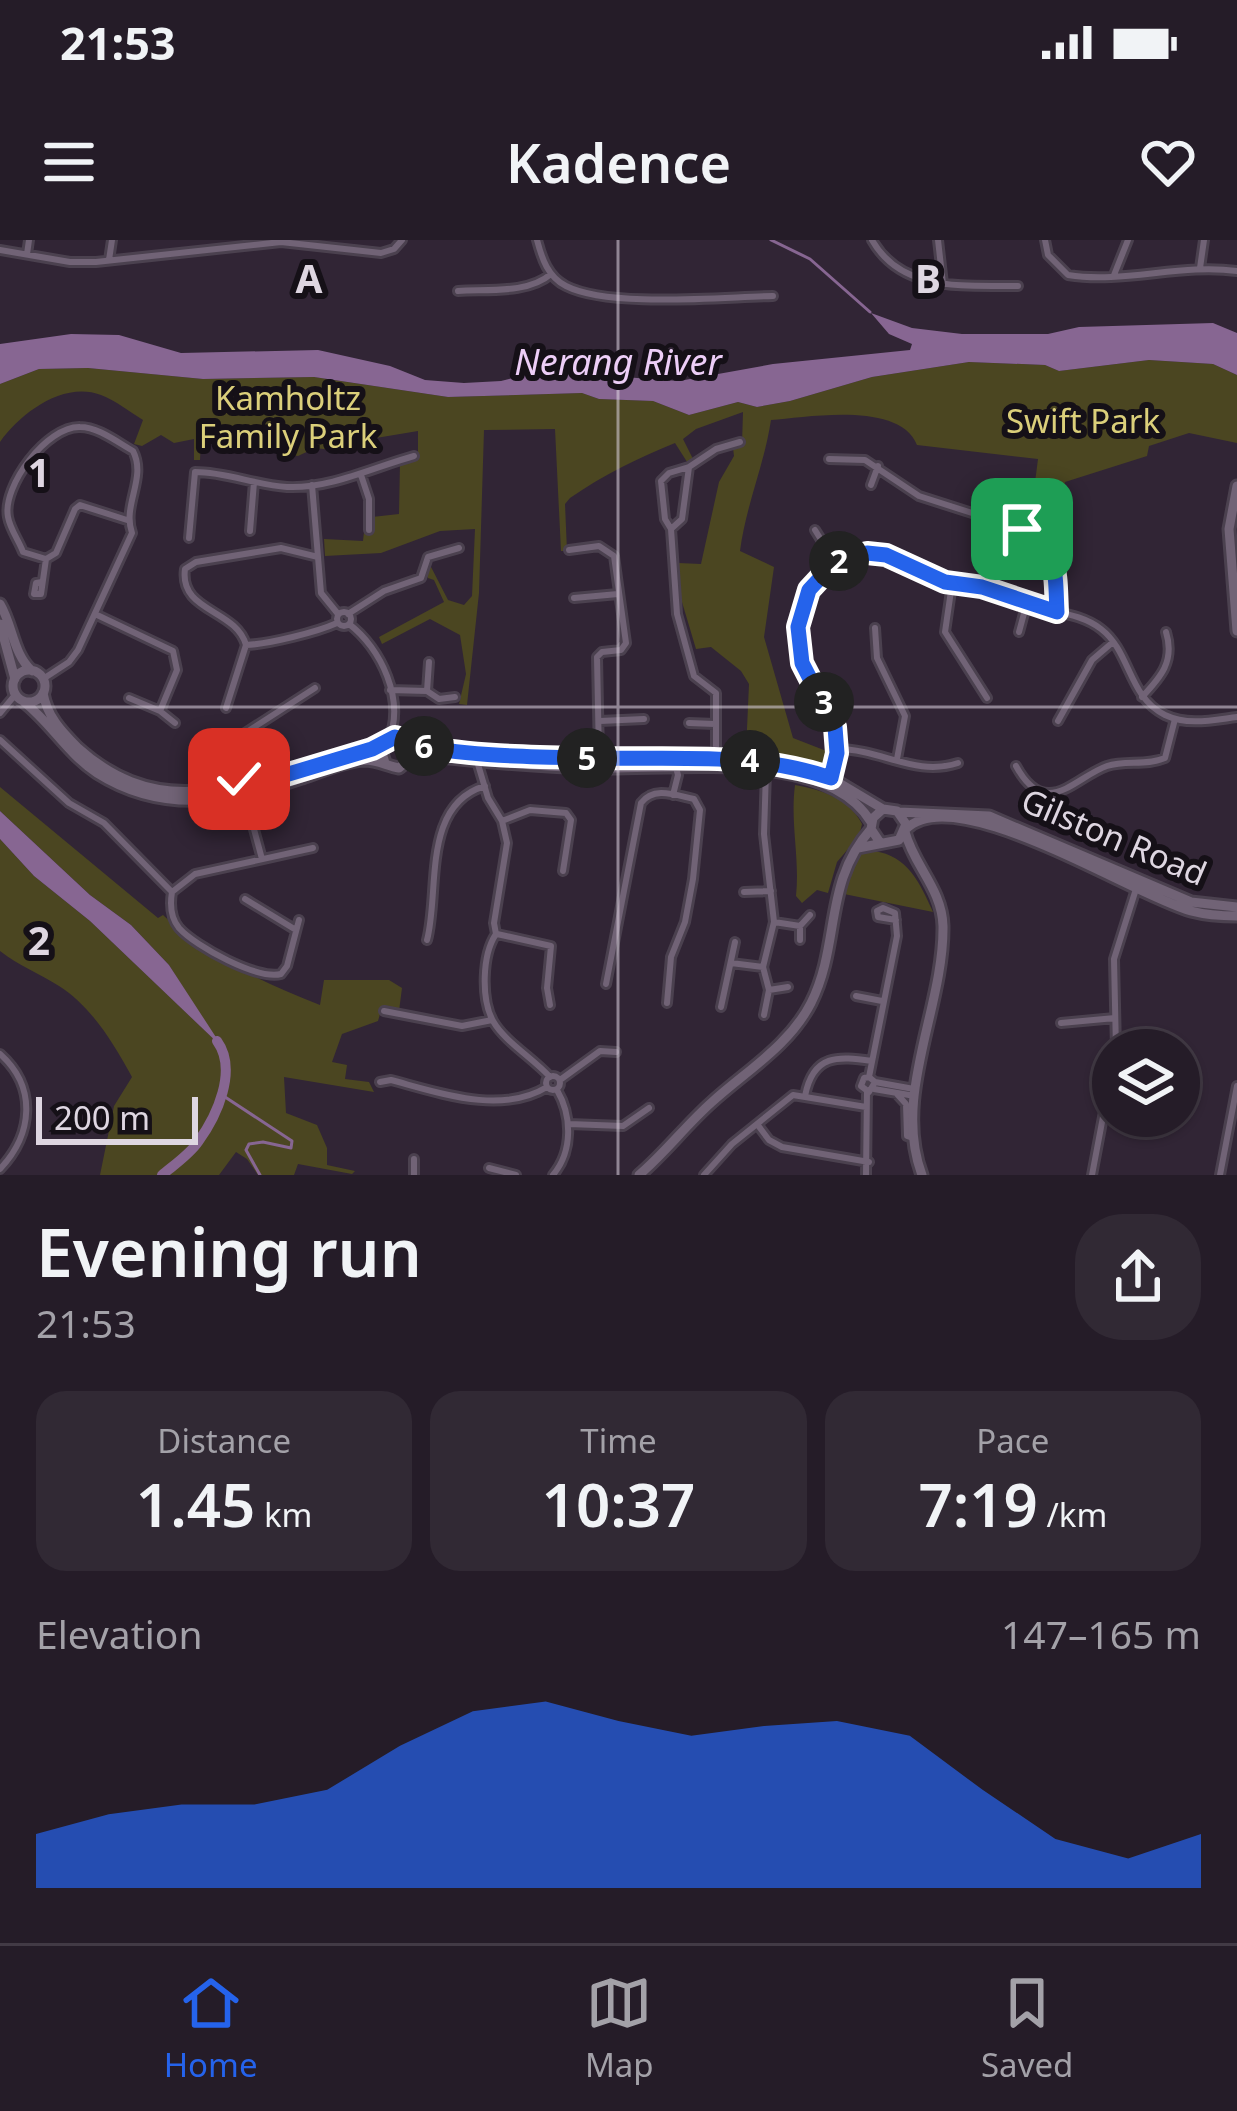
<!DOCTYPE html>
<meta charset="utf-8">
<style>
body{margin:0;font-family:"Noto Sans",sans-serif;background:#312934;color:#f1f3f6;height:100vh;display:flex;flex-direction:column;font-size:45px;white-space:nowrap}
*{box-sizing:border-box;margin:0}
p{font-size:39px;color:#a3a1a8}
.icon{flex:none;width:66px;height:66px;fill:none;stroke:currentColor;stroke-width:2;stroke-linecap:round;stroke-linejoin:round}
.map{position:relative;height:935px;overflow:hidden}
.panel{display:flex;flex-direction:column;background:#251c28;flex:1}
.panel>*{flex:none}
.fabs{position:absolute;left:1092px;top:789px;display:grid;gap:24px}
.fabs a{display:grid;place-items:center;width:108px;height:108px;border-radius:50%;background:#251c28;box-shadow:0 3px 9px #0004,0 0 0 3px #423a45;font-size:60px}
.scale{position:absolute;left:36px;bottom:30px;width:162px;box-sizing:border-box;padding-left:12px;border:6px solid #ded6e1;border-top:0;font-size:33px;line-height:42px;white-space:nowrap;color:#ded6e1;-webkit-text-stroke:9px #151017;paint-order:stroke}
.pin{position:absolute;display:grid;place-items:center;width:102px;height:102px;color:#fff;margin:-51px;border-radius:24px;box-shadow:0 6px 18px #0006}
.km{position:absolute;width:60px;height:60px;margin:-30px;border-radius:50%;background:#222;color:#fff;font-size:33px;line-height:60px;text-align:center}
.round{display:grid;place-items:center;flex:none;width:126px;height:126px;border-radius:48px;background:#312934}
.overview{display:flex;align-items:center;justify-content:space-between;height:204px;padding:0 36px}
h1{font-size:66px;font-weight:600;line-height:90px}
.metrics{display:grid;grid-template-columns:repeat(3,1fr);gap:18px;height:204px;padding:12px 36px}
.metrics div{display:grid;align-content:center;border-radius:30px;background:#312934;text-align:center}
.metrics b{font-size:60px;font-weight:600}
.metrics small{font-size:33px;font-weight:400}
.metrics p{font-size:33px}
.chart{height:336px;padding:24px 36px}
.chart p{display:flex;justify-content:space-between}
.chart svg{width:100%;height:216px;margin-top:12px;fill:#2563eb;opacity:.7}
.status{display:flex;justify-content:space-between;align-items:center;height:84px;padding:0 60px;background:#251c28;direction:ltr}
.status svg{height:33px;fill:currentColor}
header{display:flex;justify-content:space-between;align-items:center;height:156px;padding:0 36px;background:#251c28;font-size:54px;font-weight:600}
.dock{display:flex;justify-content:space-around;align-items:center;height:168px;border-top:3px solid #423a45;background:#251c28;font-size:33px;color:#a3a1a8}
.dock a{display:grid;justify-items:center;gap:6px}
.dock .current{color:#2563eb}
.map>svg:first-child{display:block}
</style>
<div class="status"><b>21:53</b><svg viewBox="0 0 49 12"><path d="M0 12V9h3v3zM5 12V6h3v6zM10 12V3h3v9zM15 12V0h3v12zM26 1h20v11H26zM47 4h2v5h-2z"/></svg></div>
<header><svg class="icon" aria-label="menu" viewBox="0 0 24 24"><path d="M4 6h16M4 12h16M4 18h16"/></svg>Kadence<svg class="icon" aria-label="heart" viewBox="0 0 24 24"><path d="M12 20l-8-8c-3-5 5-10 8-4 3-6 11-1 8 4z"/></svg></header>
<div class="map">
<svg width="1237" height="935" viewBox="0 0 1237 935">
<rect width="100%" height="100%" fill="#312535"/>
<path fill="#4b4621" d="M1149 120 1213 124 1237 135V203L1189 193 1149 206 1147 216 1065 242 1060 266 1044 294 1037 290 1053 262 1034 250 1038 219 917 205C900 161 808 177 771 180 764 226 746 265 740 311L774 327 764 397 793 498 829 512 827 521 817 526 746 511 749 444 741 431 711 407 696 409 679 352 678 323 701 324 719 242 734 216 733 208 742 204 743 172 696 189 683 199 694 221 689 225 675 203C638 218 603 235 570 258L565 264 567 311H561L555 189 484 190 479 353 467 465 459 464 466 434 460 395 430 379 382 404 379 397 444 362 434 340 428 338 425 329 430 325 448 360 464 365 472 356 475 289 440 291 381 313 325 316 324 299 363 301 364 292 372 290V277L399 274 400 223 418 220V191L364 200 332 210 315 208 298 216 201 199 200 220H194V199L174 203 161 195 142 206 134 204 143 180C130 172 115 160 101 155 63 141 21 173 0 202V144L39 129 88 128 203 139 314 137 448 157 582 153 599 159 653 161 689 175 738 162 757 167 790 161 872 137 969 122 1045 125 1059 131Z
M795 545C822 550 849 558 862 584L859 596 837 622 828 653 817 650 802 663 796 656C800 618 790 583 795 545Z
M0 547 158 678 163 675C208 718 263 742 320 765L324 740H389L402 748 399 771 382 767 378 781 342 794 332 822 347 825 345 839 369 842 374 852 284 837 286 873 317 885 327 908V925L355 931 352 934 298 924 294 935H258L247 919 236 912 219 935H100L114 866 132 837C114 804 92 767 59 746 39 733 19 726 0 711V599L34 636 90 681 218 803 169 725 131 685 90 655 0 571Z
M874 611C908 616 920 643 933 672L844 654 858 614Z"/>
<path fill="#876692" d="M871 73 912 88 962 94H1048L1079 87 1213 83 1237 93V135L1213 124 1149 120 1059 131 1045 125 969 122 872 137 790 161 757 167 738 162 689 175 653 161 599 159 582 153 448 157 314 137 203 139 88 128 39 129 0 144V104L71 94 119 95 181 113 318 110 390 126 425 140 464 143 501 141 540 131 679 141 773 124 910 110 912 104 889 94Z
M0 571 90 655 131 685 169 725 223 808 90 681 34 636 0 599Z"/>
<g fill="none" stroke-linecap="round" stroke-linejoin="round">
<path stroke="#876692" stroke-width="3" d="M771 0 810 19 870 72
M222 855 292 901 291 908 263 902 249 904 246 910 260 935"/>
<path stroke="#876692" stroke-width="10" d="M162 935C174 925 190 914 198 902 217 876 238 830 217 801"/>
<g stroke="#4b414f" stroke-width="12">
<path id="street" d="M537 0C542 19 548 37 566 46 609 68 721 57 773 56
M872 0C902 53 965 45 1018 46
M938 0 943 44
M1045 0 1048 15 1068 35C1124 44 1181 23 1237 31
M0 10 70 22H96L281 2 381 13 394 9 402 0
M27 14 29 0
M109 20 112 0
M1200 28 1204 0
M1114 35 1128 0
M458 51C487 49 528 54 551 34
M829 219 865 220 919 256 1022 289C1056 309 1055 336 1057 372
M689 227 682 279 671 289 665 279 661 241 669 233Z
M689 227 716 209 740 202
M361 235 369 259V290
M312 245 321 353 338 374
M871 245 878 226
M671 289 677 374 694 436 716 453V517
M815 290 835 322
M250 291 254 242
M189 298 195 232C227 232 255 245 287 247 330 249 374 227 414 216
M569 310 599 306 614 316 626 403 621 410 602 412 597 417 599 517
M42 342 36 343 34 354H41L46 319 56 313 75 269 80 265 127 280
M952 344 945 392 987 458
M574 358 618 354
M337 379a7 7 0 1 1 14 0a7 7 0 1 1-14 0Z
M95 374 173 411 177 430 160 471
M348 374 384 351 421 338 428 317 459 308
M349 384C381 408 406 461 388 501
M875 388 877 418 905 476 897 519
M1019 392 1026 366
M246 405C269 404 317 392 337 383
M43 439 69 422 78 410 132 293C122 265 147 238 133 211 117 202 98 187 80 187 47 186 2 246 8 277 10 289 19 301 23 312L46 319
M390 450 427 451 429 422
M427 451 439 459 455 457
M1142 457C1161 437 1175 421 1166 392
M129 458 160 471 175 483
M226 468 246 405C236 369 179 372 185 329L196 322 281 308 318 317
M0 473 15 455
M600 481 644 479
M1058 481 1092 420 1113 402
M689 483 715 484
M0 500 69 563 104 583 172 652C170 664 170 677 179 688 196 707 258 740 281 734L287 726 299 680
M837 509C882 509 915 537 958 523
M477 521 488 558 502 581 507 603 494 683 496 694C482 715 481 759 493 781 505 802 533 818 550 837
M1016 526C1046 581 1075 537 1107 526 1126 520 1146 526 1165 518L1175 479
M831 538C854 459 774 433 806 357 817 331 842 314 870 313 896 313 913 331 937 339 952 345 966 345 981 347 997 350 1010 358 1024 363 1050 373 1079 372 1101 389 1131 412 1128 457 1165 475 1188 486 1213 480 1237 477
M241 547 236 524 242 495 315 448
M673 555 678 535 675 524
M245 556 262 619
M502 581 530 570 566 573 571 580 563 631
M172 652 195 634 313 608
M744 652 771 651
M245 659 296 690
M774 682 800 686
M497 694 551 706 547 748 550 765
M427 700C440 652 421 565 485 546
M800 700V686L810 675
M731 723 763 727
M606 744 641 563C654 546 675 555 694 559L700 570 693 639 685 682 671 717 667 763
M769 750 788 747
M856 756 882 761
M721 767 735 702
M384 771 462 786 492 780
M764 775 769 750 763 727 774 682 764 594 766 531
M1061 783 1115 778
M1116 810 1114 719 1136 649
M0 814C37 847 33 894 0 929
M546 843a7 7 0 1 1 14 0a7 7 0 1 1-14 0Z
M869 837 897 696 895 673 883 668 877 671 878 677 896 680
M560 840 600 811 616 812
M380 842 391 840C440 853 501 875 547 847
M875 842 869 852 861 846 864 838 869 837 875 842 914 849
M874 849 915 856
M896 853 906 864 907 896 913 898
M805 856C813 814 838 816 872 821
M569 884 623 886 649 868
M757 884 769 900 782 907 869 922
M489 928 516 935
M414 935V919
M553 935C573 911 572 876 557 850
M704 935 732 904 793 855 866 867
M866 935 867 851
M1092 935 1113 824
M1220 935 1237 846"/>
</g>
<g stroke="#4b414f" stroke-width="15">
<path id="secondary" d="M1237 246 1229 289 1237 391
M0 364C13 386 13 414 32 431
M0 384 15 439
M13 446a16 16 0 1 1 32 0a16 16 0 1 1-32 0Z
M43 453C47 476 61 491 77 507 151 574 220 552 304 527 330 519 359 515 384 504
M24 462C51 483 67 513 97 533 163 575 232 562 302 538 321 532 343 521 364 520 378 520 387 526 399 528L412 517 410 503 399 498 388 501 382 513 385 523
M409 502 426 507 599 518H709L764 522 831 538 883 569
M410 524 431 516C487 522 543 527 599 528 673 530 827 508 871 582
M899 572 989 576 1191 662 1237 667
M906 589C955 540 1131 654 1191 671 1206 675 1222 676 1237 676
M905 592C914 626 942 649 943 686 944 768 892 855 922 935
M858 608 899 600 906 584 897 571 883 569 873 578 871 589 879 601
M639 935C665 913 686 885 712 862 746 831 789 806 811 763 841 703 823 643 871 589"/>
</g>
<use href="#street" stroke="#716376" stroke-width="6"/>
<use href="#secondary" stroke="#716376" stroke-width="9"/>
</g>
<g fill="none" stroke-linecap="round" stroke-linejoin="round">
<g stroke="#fff" stroke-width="24">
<path id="route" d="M239 539 242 548 372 509 395 497C405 499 413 504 422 506 472 517 547 517 599 518 678 520 755 512 831 538L837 513 835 487 802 423 798 387 809 350 835 322 867 313 886 315 945 342 982 347 1057 372C1055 333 1059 311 1022 289"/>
</g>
<use href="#route" stroke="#2563eb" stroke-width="15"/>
</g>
<path fill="none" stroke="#ded6e1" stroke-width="3" stroke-opacity="0.55" d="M618 0V935M0 467H1237"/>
<g text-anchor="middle" stroke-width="12" stroke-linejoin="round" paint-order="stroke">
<g font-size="33" fill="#dbcf7a" stroke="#151017">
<text x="288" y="170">Kamholtz<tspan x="288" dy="38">Family Park</tspan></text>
<text x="1083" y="193">Swift Park</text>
</g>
<g font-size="33" fill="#ded6e1" stroke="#151017">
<text transform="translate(1114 597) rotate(23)" y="12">Gilston Road</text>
</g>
<g font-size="36" font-style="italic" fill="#edcef7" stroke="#151017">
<text x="618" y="135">Nerang River</text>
</g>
</g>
<g font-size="39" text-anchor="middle" font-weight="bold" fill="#ded6e1" stroke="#151017" stroke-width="12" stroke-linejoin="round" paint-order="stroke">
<text x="309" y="53">A</text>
<text x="928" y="53">B</text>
<text x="39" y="247">1</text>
<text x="39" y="715">2</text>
</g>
</svg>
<div class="fabs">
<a><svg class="icon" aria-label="layers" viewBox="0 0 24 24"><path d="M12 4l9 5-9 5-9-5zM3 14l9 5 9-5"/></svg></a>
</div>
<div class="scale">200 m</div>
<div class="pin" style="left:1022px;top:289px;background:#1e9e55"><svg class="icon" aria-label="arrive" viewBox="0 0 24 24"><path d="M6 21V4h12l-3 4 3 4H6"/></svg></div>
<div class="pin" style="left:239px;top:539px;background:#d93025"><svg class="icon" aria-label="check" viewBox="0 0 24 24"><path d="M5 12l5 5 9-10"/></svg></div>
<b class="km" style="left:839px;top:321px">2</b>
<b class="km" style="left:824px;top:462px">3</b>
<b class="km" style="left:750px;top:520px">4</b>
<b class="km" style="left:587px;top:518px">5</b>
<b class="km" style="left:424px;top:506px">6</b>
</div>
<section class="panel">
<div class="overview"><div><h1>Evening run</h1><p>21:53</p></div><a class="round"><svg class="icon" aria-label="share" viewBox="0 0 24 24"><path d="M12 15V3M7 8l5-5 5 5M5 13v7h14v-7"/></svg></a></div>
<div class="metrics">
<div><p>Distance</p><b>1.45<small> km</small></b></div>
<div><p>Time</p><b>10:37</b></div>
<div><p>Pace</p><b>7:19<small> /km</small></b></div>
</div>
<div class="chart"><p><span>Elevation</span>147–165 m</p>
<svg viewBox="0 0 160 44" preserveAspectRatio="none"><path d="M0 44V33L10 29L20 27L30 27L40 24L50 15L60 8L70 6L80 10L90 13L100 11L110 10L120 13L130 24L140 34L150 38L160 33V44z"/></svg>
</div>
</section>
<nav class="dock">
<a class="current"><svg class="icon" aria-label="home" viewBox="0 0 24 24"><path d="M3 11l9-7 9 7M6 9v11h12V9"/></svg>Home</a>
<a><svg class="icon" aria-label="map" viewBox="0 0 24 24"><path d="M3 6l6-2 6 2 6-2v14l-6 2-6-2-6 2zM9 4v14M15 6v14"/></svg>Map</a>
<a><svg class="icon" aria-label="saved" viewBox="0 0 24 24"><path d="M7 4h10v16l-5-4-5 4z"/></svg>Saved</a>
</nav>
